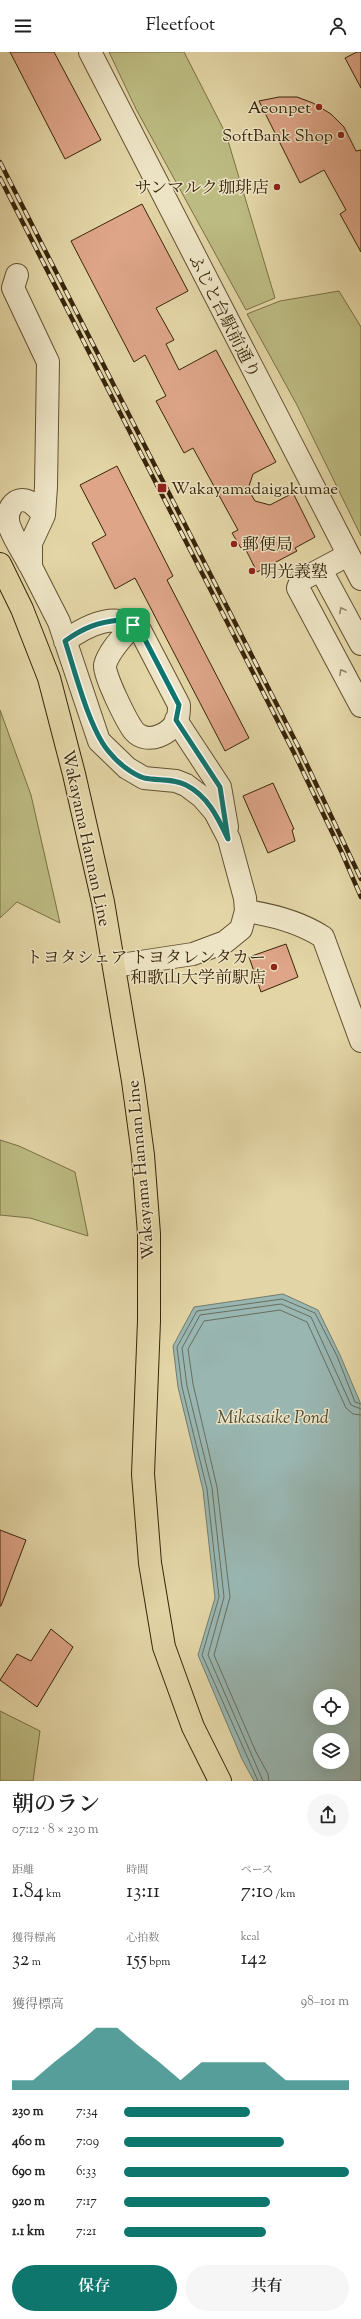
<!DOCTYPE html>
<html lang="ja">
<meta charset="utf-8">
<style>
body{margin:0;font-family:"Sorts Mill Goudy","Noto Serif JP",serif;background:#f6f6f6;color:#222;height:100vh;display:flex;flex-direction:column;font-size:15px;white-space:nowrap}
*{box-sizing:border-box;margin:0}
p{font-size:13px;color:#767676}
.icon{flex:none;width:22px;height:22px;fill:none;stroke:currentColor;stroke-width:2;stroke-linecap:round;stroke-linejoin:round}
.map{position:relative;height:1729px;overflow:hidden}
.details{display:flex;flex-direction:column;background:#fff;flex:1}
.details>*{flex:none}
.fabs{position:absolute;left:313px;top:1637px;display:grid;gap:8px}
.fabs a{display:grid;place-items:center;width:36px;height:36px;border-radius:50%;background:#fff;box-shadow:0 4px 16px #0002;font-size:20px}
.pin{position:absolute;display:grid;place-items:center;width:34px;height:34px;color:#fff;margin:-17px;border-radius:8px;box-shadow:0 2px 6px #0006}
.round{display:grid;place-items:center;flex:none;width:42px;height:42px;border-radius:21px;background:#f6f6f6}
.headline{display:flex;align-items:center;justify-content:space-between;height:68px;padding:0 12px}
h1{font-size:22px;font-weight:600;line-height:30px}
.figures{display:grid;grid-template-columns:repeat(3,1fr);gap:6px;height:68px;padding:4px 12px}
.figures div{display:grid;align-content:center}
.figures b{font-size:20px;font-weight:600}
.figures small{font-size:11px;font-weight:400}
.figures p{font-size:11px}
.chart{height:112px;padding:8px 12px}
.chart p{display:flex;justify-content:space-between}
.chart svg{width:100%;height:72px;margin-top:4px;fill:#0f766e;opacity:.7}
.cta{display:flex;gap:8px;margin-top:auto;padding:8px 12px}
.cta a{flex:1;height:46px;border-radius:24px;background:#0f766e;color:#fff;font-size:16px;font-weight:600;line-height:46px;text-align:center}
.cta a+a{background:#f6f6f6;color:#222}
ul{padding:0 12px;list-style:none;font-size:13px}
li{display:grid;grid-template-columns:64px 48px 1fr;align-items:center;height:30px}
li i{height:10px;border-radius:5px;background:#0f766e}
header{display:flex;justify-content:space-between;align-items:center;height:52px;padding:0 12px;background:#fff;font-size:18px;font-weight:600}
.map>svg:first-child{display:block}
</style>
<header><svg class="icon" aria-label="menu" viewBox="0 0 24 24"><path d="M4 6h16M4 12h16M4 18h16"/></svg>Fleetfoot<svg class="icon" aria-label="person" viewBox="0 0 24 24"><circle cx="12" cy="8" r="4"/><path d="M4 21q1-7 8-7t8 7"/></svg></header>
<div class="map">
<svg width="361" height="1729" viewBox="0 0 361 1729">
<rect width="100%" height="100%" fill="#e3d5a6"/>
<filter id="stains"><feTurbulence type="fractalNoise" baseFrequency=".005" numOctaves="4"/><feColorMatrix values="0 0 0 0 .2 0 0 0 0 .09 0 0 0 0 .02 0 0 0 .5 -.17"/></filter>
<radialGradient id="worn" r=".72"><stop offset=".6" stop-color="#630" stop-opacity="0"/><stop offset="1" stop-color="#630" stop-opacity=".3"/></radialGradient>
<path fill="#bcbb81" stroke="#7a7046" d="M109 0H184L226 82 275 246 246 258 136 57Z
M339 239 361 275V484L297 353 247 262 280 249Z
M0 658 31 743 60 871 17 850 0 866Z
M0 1088 19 1094 75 1120 88 1184 30 1166 0 1163Z
M0 1659 40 1679 33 1729H0Z"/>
<path fill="#99b6b1" stroke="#727c6e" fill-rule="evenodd" d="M283 1242 318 1258 340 1303 360 1350 361 1729H254L242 1707 198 1603 215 1546 203 1438 178 1335 173 1294 194 1255ZM320 1644H342V1666H320ZM320 1688H342V1710H320Z"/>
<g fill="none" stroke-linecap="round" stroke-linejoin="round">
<path stroke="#686e5e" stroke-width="1" d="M258 1729 202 1603 219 1545 207 1437 182 1335 177 1295 197 1259 282 1247 315 1261 337 1304 355 1350 361 1352
M263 1729 208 1603 224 1545 212 1436 187 1334 182 1296 200 1263 281 1252 311 1265 351 1353 361 1357
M269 1729 268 1722 256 1700 214 1603 230 1545 217 1435 193 1332 188 1297 204 1269 280 1258 307 1270 346 1356 353 1362 361 1363"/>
</g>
<path fill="#dea588" stroke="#38250a" d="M10 0H54L101 88 65 107Z
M357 0H361V36L345 6Z
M279 45H297L313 51 331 62 344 75 356 99 361 98V200L340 162 346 158 324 118 300 131 259 49Z
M142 152 188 239 156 256 174 288 166 292 179 318 216 298 276 410 253 422 248 437 255 449 270 453 293 441 315 485 295 496 297 499 257 520 244 494 241 496 232 481 238 478 193 396 184 401 156 349 166 344 145 303 134 310 71 189Z
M117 414 173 524 167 528 249 686 225 699 135 526 115 537 92 491 106 483 80 433Z
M273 731 294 777 292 778 295 789 268 801 243 744Z
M286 892 298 925 261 940 249 905Z
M0 1478 26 1488 1 1554H0Z
M51 1577 73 1595 37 1655 0 1628 17 1602 31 1609Z"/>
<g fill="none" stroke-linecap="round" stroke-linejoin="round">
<g stroke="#635131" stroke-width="24">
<path id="minor" d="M90 0 361 527
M17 223 13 236 48 310 46 435 44 463 31 491V515L59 570 99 689 127 716 144 726 176 729 186 733 202 745 215 760 229 787 245 846 246 859 241 877 225 890 193 902 114 914
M348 503 301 528 298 536 361 654
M29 512C23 500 13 486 9 473 5 460 14 442 30 450 35 453 40 459 44 463
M321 518 361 592
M65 589C87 573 116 558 140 578L179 653C179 657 179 661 178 665 173 682 147 694 134 679 127 670 103 622 105 613 109 598 124 584 133 573
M176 668 220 735 227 775
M246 859C273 863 301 871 323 885L361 989"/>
</g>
<g stroke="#38250a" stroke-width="24">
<path id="major" d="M0 512 22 557 49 626 74 722 103 850 133 1029 143 1103 149 1182V1269L143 1422 150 1511 164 1595 193 1675 220 1729"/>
</g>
<use href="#minor" stroke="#ede4c5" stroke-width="22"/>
<use href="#major" stroke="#e3d5a6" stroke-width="22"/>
<g stroke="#38250a" stroke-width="4.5">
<path id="rail" d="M0 110 300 698 361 827
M0 126 294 701 342 801 361 845"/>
</g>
<use href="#rail" stroke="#ede4c5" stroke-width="3" stroke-dasharray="9" stroke-linecap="butt"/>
</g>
<defs><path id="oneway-chevron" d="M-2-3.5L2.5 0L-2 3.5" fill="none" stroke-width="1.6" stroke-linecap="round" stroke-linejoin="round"/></defs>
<g stroke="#928468">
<use href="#oneway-chevron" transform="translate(342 558) rotate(-118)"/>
<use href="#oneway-chevron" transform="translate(342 620) rotate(-119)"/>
</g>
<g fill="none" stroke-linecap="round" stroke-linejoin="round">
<g stroke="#fff" stroke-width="8">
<path id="route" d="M120 568 133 573 140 578 179 653 176 668 220 735 228 787C218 766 208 744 186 733 173 726 158 729 144 726 132 722 118 711 110 701 90 680 75 619 65 589 83 576 98 570 120 568Z"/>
</g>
<use href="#route" stroke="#0f766e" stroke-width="5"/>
</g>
<g fill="#8f2418" stroke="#ede4c5" stroke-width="1.5">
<circle cx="319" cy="55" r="4"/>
<circle cx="341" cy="83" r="4"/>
<circle cx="277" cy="135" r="4"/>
<rect x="157" y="431" width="10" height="10" rx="2"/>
<circle cx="234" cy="492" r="4"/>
<circle cx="252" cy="519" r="4"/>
<circle cx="274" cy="915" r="4"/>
</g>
<g text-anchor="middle" stroke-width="3" stroke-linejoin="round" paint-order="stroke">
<g font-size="17" fill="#38250a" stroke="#ede4c5" text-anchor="end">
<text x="311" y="61">Aeonpet</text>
<text x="333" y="89">SoftBank Shop</text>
<text x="269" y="141">サンマルク珈琲店</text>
<text x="171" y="442" text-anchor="start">Wakayamadaigakumae</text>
<text x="242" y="498" text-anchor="start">郵便局</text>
<text x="260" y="525" text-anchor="start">明光義塾</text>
<text x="266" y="911">トヨタシェア トヨタレンタカー<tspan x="266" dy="20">和歌山大学前駅店</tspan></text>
</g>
<g font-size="17" fill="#38250a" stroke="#ede4c5">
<text transform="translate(225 264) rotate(63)" y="6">ふじと台駅前通り</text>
<text transform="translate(87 786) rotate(78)" y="6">Wakayama Hannan Line</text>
<text transform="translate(140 1118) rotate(-95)" y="6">Wakayama Hannan Line</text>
</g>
<g font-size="18" font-style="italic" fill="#504934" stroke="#ede4c5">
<text x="273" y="1371">Mikasaike Pond</text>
</g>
</g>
<rect width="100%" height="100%" filter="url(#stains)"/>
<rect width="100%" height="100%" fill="url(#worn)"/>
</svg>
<div class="fabs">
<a><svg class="icon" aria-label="locate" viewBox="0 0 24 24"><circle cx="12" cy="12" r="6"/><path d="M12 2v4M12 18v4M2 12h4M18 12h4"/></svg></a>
<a><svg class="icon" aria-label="layers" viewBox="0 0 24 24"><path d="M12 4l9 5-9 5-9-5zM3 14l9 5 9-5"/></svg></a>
</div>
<div class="pin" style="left:133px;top:573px;background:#1e9e55"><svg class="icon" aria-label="arrive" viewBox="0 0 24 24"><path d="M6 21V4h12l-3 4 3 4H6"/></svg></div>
</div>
<section class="details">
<div class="headline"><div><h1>朝のラン</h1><p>07:12 · 8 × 230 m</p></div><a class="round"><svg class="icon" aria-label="share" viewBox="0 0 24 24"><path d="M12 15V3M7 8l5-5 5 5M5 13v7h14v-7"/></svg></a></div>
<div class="figures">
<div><p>距離</p><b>1.84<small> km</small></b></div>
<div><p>時間</p><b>13:11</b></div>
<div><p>ペース</p><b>7:10<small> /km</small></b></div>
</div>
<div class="figures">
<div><p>獲得標高</p><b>32<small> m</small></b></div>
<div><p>心拍数</p><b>155<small> bpm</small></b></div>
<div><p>kcal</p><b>142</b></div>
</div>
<div class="chart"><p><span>獲得標高</span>98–101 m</p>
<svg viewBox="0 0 160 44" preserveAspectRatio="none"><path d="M0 44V38L10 38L20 27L30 17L40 6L50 6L60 17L70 27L80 38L90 27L100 27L110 27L120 27L130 38L140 38L150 38L160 38V44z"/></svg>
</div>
<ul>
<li><b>230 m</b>7:34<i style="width:56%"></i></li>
<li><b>460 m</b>7:09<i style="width:71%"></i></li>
<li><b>690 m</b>6:33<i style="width:100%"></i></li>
<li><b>920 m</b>7:17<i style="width:65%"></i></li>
<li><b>1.1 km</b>7:21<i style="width:63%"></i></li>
</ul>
<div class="cta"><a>保存</a><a>共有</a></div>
</section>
